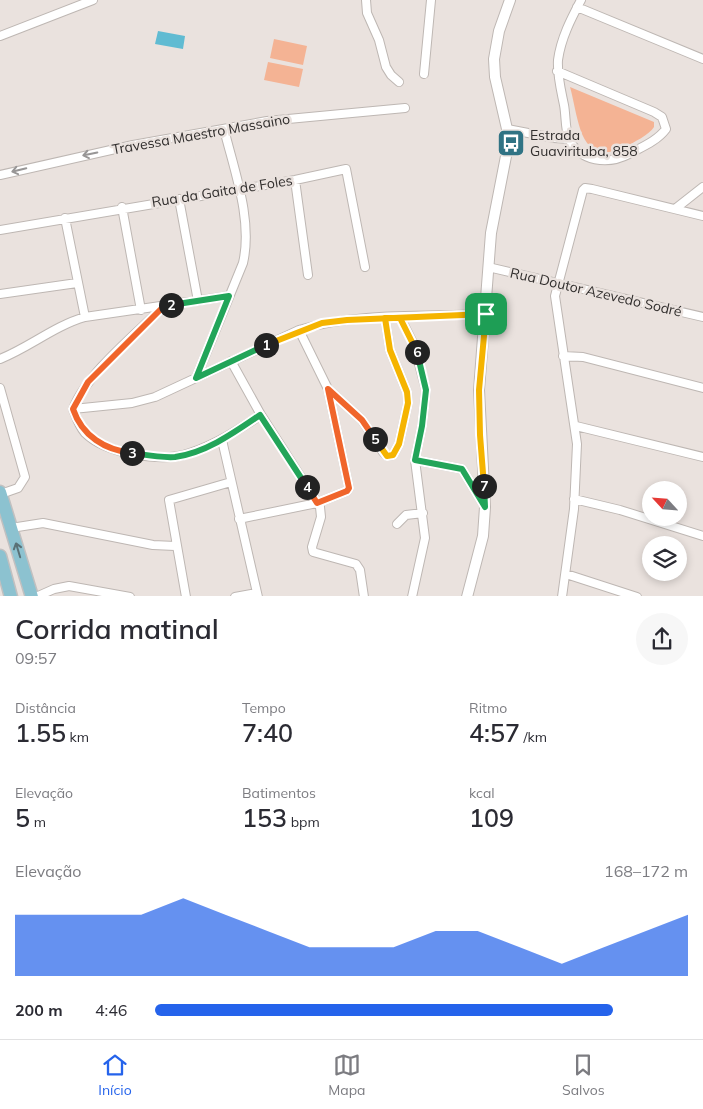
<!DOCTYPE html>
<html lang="pt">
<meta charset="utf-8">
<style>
body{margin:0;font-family:Mulish,sans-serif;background:#f7f7f7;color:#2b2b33;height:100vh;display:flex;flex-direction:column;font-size:19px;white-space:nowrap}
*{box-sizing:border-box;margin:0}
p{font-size:16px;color:#7c7c81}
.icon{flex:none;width:28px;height:28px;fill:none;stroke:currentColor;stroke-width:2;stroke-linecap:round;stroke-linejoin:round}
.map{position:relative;height:596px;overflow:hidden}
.drawer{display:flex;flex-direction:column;background:#fff;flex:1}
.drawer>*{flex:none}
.needle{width:32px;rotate:296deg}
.controls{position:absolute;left:642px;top:481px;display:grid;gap:10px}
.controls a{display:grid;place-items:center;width:45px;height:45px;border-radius:50%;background:#fff;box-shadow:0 2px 8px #0003;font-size:25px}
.pin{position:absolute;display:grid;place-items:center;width:42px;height:42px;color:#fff;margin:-21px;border-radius:10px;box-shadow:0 2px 8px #0006}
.km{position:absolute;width:25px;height:25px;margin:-12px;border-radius:50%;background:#222;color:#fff;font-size:14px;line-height:25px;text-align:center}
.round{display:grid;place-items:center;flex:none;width:52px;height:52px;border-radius:26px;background:#f7f7f7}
.headline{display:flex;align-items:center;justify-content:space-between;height:85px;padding:0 15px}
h1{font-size:28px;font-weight:600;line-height:38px}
.metrics{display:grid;grid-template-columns:repeat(3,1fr);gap:8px;height:85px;padding:5px 15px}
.metrics div{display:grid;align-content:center}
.metrics b{font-size:25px;font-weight:600}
.metrics small{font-size:14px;font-weight:400}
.metrics p{font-size:14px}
.chart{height:140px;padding:10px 15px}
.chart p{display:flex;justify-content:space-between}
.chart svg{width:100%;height:90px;margin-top:5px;fill:#2563eb;opacity:.7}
ul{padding:0 15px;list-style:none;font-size:16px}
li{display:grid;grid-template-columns:80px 60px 1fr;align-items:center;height:38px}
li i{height:12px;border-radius:6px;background:#2563eb}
.tab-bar{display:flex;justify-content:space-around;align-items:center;height:70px;border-top:1px solid #e1e1e2;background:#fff;font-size:14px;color:#7c7c81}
.tab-bar a{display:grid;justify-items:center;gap:2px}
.tab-bar .current{color:#2563eb}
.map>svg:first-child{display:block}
</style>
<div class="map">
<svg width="703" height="597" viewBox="0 0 703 597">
<rect width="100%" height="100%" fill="#eae2de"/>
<path fill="#f4b394" d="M274 39 307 46 303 65 270 58Z
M268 62 303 69 299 87 264 80Z
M570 87 654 122V127C649 135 634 142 625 147 579 169 579 119 570 87Z"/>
<path fill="#60bbd2" d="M158 31 185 36 183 49 155 44Z"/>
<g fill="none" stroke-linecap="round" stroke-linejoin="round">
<g stroke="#beb7b3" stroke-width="10">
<path id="minor" d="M366 0 367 13 379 40 386 67 391 75 399 82
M577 7 703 59
M0 36 93 0
M557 71 654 112 662 117 666 129C657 141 642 147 629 154 608 165 580 162 569 139 565 130 566 115 564 105 561 90 557 75 558 60 561 38 571 19 581 0
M424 74 431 0
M507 129 554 138 569 139
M0 175 133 145 267 121 405 108
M295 180 308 275
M179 199 198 301
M122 207 141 310
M675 209 703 187
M65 218 85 317
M0 230 295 180 346 169 365 267
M488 267 703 317
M0 294 77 283
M400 317 414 345 426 390 422 426 415 460 425 538 412 597
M563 356 583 357 703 388
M0 359C30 347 54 326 85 317L229 296
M231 361 261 415 320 507 321 517 312 547 313 552 356 564 360 570 364 597
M196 378 243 263C253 220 234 170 224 129
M0 388 25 477 18 488 1 494
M328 389 362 420 383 452 387 456 393 455 399 444 408 403 407 392 390 350 385 318
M73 409 132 403 155 397 299 330C357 312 424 317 486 314
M73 409C76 417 79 426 85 433 106 454 163 463 190 453 216 444 238 430 261 415
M73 409C87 373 135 335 163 307
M576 426 703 457
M222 440 258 597
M415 460 462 469 485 507
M574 499 620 510 703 536
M239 519 317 503 347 491 349 488 328 389 299 330
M397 524 406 515 423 513
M11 528 43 523 153 545 175 546
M566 574 637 597
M36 597 54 589 69 586 130 597
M186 597 169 500 231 482
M235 597 257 593
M562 597 574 509 577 444 555 296 583 190 585 188 592 189 703 216"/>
</g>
<g stroke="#beb7b3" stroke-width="12">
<path id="tertiary" d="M467 597 483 536 485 507 479 390 491 233 508 146 507 129 495 77 494 59 499 31 510 0"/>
</g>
<g stroke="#c1c0c0" stroke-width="15">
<path id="primary" d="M0 492 32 597
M0 556 11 597"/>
</g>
<use href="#minor" stroke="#fff" stroke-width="8"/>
<use href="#tertiary" stroke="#fff" stroke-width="10"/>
<use href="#primary" stroke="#8cc2d0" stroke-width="12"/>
</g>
<defs><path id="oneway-shaft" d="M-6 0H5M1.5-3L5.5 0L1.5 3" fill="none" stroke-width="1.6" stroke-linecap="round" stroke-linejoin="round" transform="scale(1.25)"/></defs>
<g stroke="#989696">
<use href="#oneway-shaft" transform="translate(90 154) rotate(168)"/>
<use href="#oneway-shaft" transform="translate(19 170) rotate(166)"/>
</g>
<use stroke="#5a7176" href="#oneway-shaft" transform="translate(18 550) rotate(-107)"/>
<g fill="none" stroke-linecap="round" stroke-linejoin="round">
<g stroke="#fff" stroke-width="10">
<path id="split-1" d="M266 345 322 323 347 320 486 314"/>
</g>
<g stroke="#fff" stroke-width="10">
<path id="split-2" d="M171 305 229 296 196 378 266 345"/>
</g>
<g stroke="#fff" stroke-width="10">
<path id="split-3" d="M132 453C105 450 82 436 73 409L88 382 164 306 171 305"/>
</g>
<g stroke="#fff" stroke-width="10">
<path id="split-4" d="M132 453C146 455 161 458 175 457 206 453 235 432 260 415L307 487"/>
</g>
<g stroke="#fff" stroke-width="10">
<path id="split-5" d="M307 487 317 503 347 491 349 488 328 389 362 420 375 439"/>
</g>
<g stroke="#fff" stroke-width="10">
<path id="split-6" d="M375 439 387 456 393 455 399 444 408 403 407 392 390 350 385 318H400L417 352"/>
</g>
<g stroke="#fff" stroke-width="10">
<path id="split-7" d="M417 352 426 390 422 426 415 460 462 469 485 507 484 486"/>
</g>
<g stroke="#fff" stroke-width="10">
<path id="split-8" d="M484 486 480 435 479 390 486 314"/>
</g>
<use href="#split-1" stroke="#f5b400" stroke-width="6"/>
<use href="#split-2" stroke="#22a559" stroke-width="6"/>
<use href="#split-3" stroke="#f0652b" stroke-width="6"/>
<use href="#split-4" stroke="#22a559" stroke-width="6"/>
<use href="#split-5" stroke="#f0652b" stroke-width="6"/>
<use href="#split-6" stroke="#f5b400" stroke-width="6"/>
<use href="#split-7" stroke="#22a559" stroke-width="6"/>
<use href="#split-8" stroke="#f5b400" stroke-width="6"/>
</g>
<defs>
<g id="bus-square" transform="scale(1.4375)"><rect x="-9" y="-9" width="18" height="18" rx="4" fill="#307384" stroke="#eae2de"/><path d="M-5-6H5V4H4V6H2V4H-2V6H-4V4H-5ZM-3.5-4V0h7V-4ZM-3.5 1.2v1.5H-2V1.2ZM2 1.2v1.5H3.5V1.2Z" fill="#fff"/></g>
</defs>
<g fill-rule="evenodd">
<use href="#bus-square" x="511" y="143"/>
</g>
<g text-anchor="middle" stroke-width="5" stroke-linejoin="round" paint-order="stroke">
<g font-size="14" fill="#312e2d" stroke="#eae2de">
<text transform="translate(201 134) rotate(-10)" y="5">Travessa Maestro Massaino</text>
<text transform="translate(222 191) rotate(-9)" y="5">Rua da Gaita de Foles</text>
<text transform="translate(596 292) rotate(13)" y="5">Rua Doutor Azevedo Sodré</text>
</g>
<g font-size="14" fill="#312e2d" stroke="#eae2de" text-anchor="start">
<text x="530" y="140">Estrada<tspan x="530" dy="16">Guavirituba, 858</tspan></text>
</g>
</g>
</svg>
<div class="controls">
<a><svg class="needle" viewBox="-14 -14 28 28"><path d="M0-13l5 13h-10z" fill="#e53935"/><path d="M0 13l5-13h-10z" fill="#7c7c81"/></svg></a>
<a><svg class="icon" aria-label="layers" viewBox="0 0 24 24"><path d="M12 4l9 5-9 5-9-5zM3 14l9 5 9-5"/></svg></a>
</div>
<div class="pin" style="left:486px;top:314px;background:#1e9e55"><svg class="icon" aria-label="arrive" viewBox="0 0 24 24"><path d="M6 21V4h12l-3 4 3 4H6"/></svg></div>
<b class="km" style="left:266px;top:345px">1</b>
<b class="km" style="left:171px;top:305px">2</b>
<b class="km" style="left:132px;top:453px">3</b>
<b class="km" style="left:307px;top:487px">4</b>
<b class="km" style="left:375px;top:439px">5</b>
<b class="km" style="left:417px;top:352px">6</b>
<b class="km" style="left:484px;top:486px">7</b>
</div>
<section class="drawer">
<div class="headline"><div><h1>Corrida matinal</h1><p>09:57</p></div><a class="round"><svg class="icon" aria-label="share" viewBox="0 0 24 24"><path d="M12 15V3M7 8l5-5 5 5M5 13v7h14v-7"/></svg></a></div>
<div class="metrics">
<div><p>Distância</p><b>1.55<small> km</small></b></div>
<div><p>Tempo</p><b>7:40</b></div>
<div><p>Ritmo</p><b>4:57<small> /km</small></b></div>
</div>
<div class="metrics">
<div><p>Elevação</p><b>5<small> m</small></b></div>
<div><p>Batimentos</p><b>153<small> bpm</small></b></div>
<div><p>kcal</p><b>109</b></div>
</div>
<div class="chart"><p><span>Elevação</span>168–172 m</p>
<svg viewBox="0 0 160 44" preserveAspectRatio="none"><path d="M0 44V14L10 14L20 14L30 14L40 6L50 14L60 22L70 30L80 30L90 30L100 22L110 22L120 30L130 38L140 30L150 22L160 14V44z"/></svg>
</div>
<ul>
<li><b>200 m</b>4:46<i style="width:86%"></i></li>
</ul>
</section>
<nav class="tab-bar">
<a class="current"><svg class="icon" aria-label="home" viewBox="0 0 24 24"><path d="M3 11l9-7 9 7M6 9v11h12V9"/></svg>Início</a>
<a><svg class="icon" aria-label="map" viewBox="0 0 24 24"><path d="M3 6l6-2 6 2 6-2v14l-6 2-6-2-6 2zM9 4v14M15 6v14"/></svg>Mapa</a>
<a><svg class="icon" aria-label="saved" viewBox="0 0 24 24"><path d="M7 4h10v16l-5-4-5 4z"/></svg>Salvos</a>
</nav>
